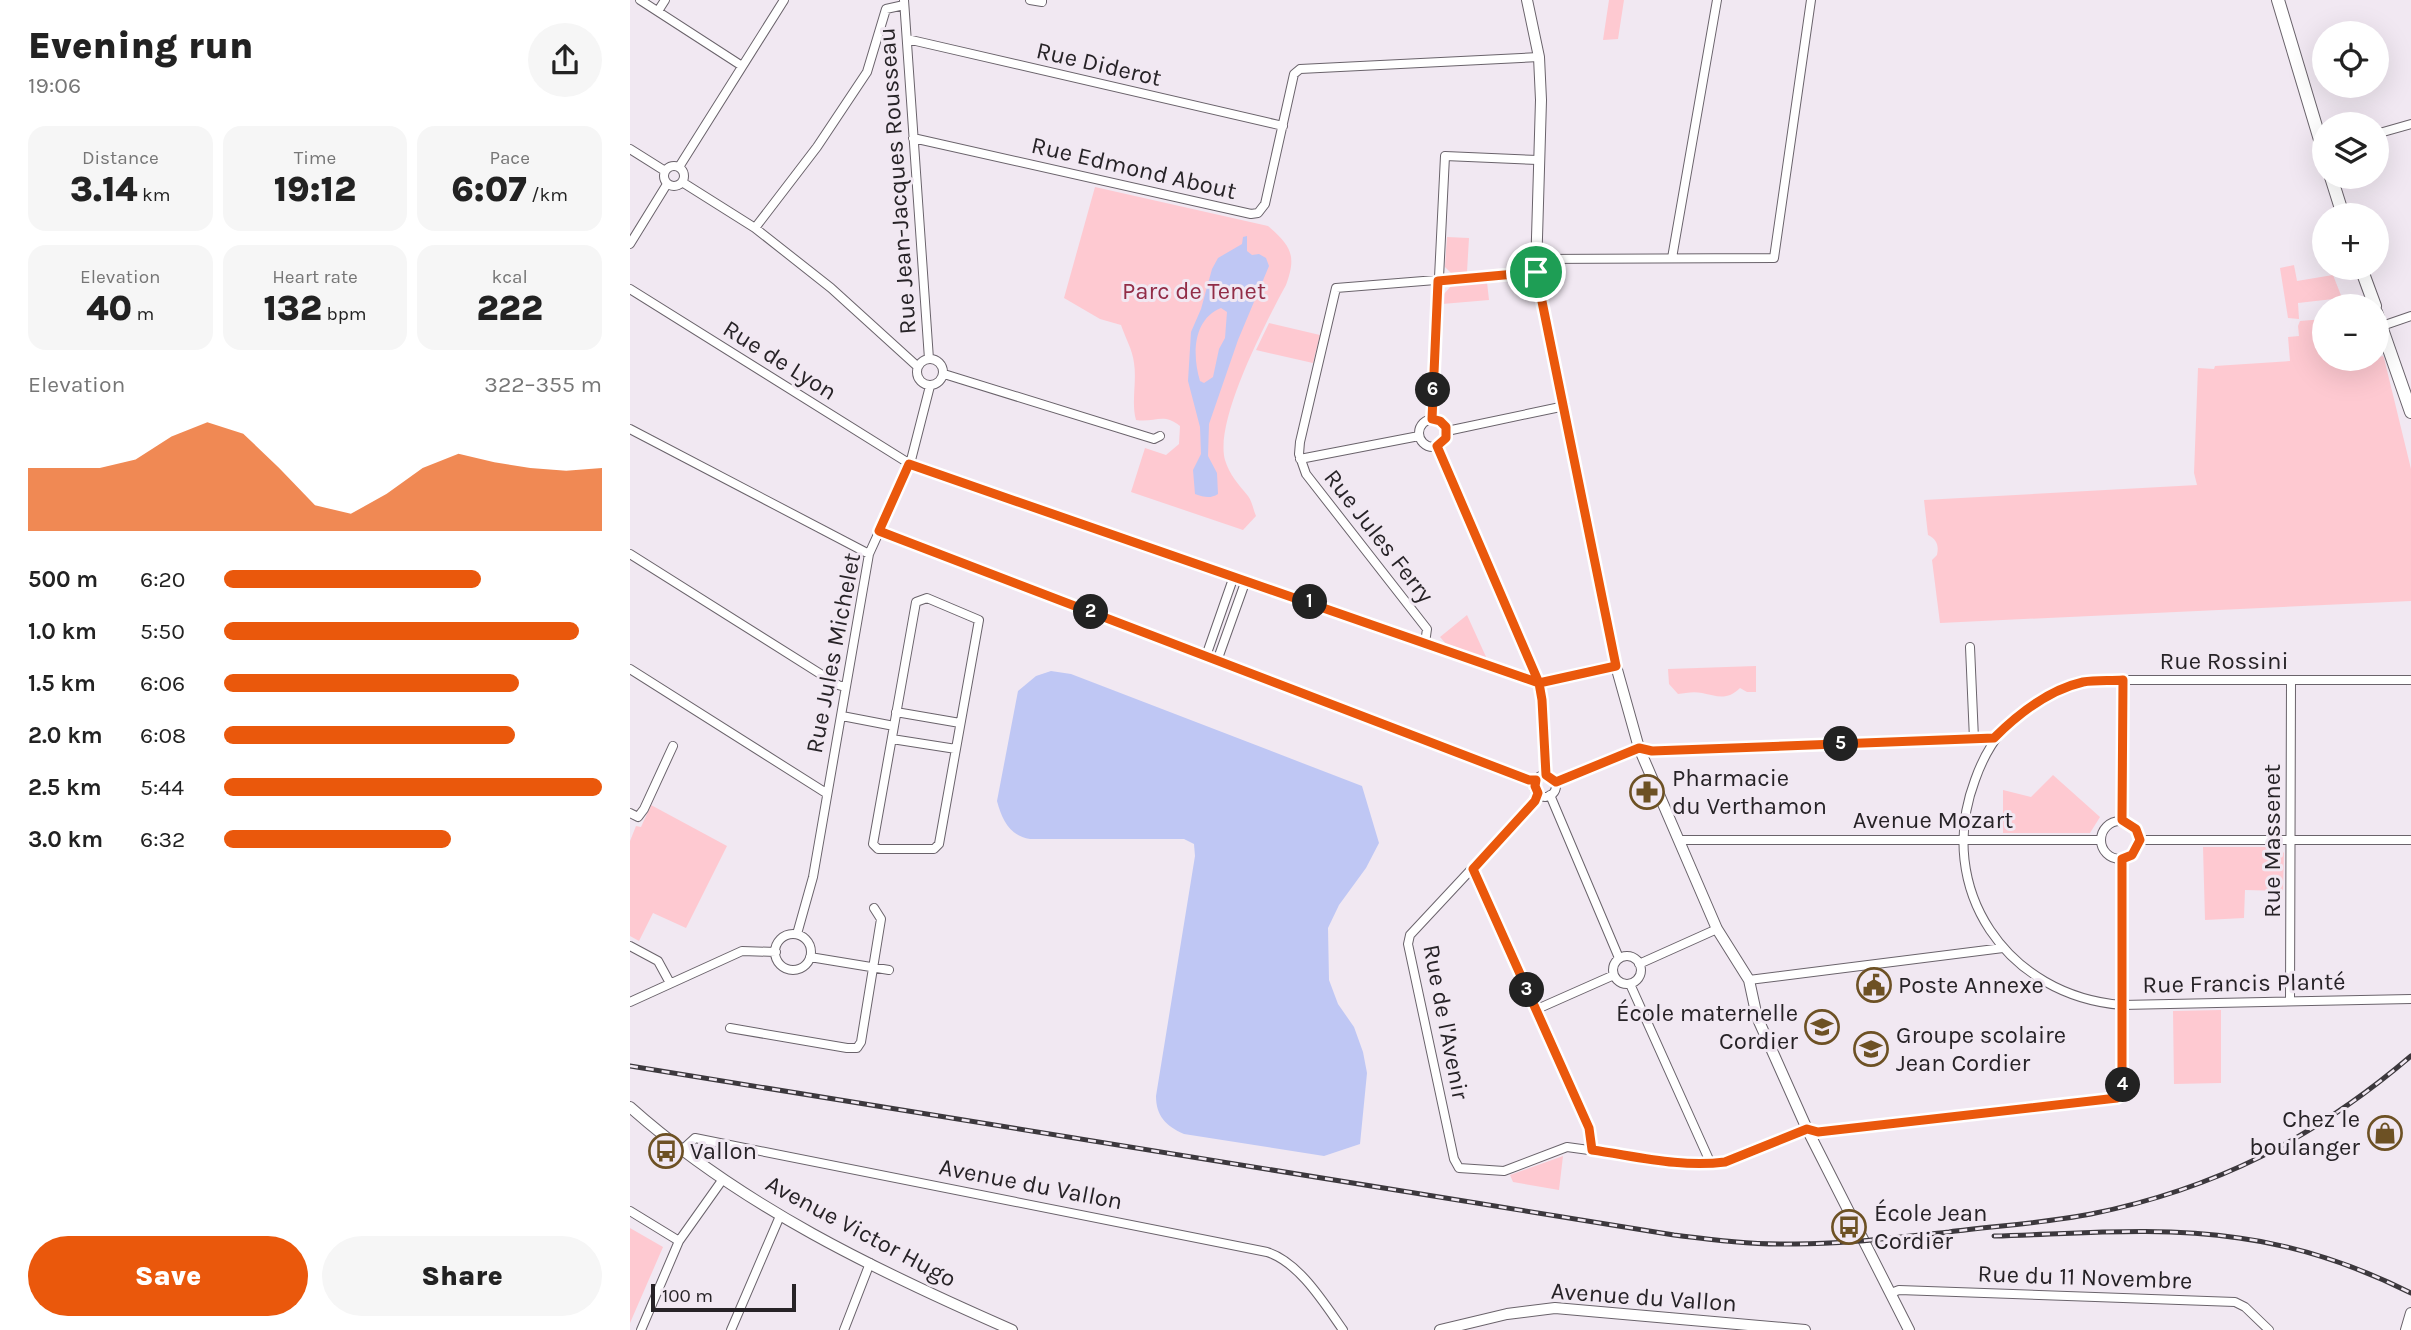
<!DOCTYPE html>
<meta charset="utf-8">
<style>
body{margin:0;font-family:Karla,sans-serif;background:#f6f6f6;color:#222;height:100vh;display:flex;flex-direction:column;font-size:26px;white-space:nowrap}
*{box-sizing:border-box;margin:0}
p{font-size:23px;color:#767676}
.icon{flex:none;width:38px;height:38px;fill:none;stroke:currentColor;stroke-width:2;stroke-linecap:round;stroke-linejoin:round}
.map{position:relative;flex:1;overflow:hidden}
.panel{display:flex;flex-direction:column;background:#fff;width:630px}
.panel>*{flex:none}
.fabs{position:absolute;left:1682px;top:21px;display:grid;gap:14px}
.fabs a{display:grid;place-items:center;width:77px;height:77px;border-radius:50%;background:#fff;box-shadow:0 7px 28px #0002;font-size:35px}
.scale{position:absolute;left:21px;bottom:18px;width:145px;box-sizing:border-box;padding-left:7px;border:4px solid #272327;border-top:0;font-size:19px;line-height:24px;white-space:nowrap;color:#272327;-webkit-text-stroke:5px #f1e8f2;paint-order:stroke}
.pin{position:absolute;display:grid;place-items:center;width:60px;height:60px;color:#fff;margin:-30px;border:4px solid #fff;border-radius:50%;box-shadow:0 2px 7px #0007}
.km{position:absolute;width:35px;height:35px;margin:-18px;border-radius:50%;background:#222;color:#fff;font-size:19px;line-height:35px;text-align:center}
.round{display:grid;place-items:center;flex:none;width:74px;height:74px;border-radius:37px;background:#f6f6f6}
.overview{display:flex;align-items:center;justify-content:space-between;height:119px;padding:0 28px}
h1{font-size:38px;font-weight:800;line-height:52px}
.stats{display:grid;grid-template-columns:repeat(3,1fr);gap:10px;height:119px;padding:7px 28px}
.stats div{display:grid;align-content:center;border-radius:18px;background:#f6f6f6;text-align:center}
.stats b{font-size:35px;font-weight:800}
.stats small{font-size:19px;font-weight:400}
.stats p{font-size:19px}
.chart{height:196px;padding:14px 28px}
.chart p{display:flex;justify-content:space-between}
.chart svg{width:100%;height:126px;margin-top:7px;fill:#ea580c;opacity:.7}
.action{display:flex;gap:14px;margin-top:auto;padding:14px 28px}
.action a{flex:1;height:80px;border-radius:42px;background:#ea580c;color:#fff;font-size:28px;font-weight:800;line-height:80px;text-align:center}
.action a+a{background:#f6f6f6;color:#222}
ul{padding:0 28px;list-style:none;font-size:23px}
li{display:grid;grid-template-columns:112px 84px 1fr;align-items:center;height:52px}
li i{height:18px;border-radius:9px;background:#ea580c}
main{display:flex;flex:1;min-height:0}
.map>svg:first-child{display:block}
</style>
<main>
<section class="panel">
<div class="overview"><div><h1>Evening run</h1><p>19:06</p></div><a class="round"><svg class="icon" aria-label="share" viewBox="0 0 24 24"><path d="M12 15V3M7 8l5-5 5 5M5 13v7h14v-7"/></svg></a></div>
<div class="stats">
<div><p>Distance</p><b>3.14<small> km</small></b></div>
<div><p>Time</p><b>19:12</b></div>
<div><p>Pace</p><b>6:07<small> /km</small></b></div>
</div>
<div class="stats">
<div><p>Elevation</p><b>40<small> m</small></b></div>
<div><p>Heart rate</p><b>132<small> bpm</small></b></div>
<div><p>kcal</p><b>222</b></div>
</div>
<div class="chart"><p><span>Elevation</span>322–355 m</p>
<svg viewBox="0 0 160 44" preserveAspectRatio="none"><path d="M0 44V22L10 22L20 22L30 19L40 11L50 6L60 10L70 22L80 35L90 38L100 31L110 22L120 17L130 20L140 22L150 23L160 22V44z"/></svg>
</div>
<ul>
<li><b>500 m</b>6:20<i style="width:68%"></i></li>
<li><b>1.0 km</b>5:50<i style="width:94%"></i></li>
<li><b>1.5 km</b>6:06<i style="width:78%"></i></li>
<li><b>2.0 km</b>6:08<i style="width:77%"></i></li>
<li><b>2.5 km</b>5:44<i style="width:100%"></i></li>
<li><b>3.0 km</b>6:32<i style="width:60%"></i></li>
</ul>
<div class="action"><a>Save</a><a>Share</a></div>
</section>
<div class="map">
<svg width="1781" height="1330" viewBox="0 0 1781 1330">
<rect width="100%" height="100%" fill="#f1e8f2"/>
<path fill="#fec9d1" d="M979 0H994L988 39 973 40Z
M465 187 638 226C661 246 667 255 656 285 636 322 584 421 595 460 599 474 609 485 618 496 622 501 623 509 626 516L613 530 501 492 515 448 536 455 549 444 550 426C533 412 525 423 506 420 501 402 507 382 504 363 503 351 495 337 491 325L470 319 434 298Z
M817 237 839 238 837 272 821 273 815 267Z
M1664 265 1667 281 1703 275 1714 303 1704 304 1703 299 1668 303 1669 319 1658 318 1650 268Z
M857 282 859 300 812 304 813 295 822 285Z
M1694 319V359C1715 359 1734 362 1753 356L1754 358 1781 469V601L1310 623 1302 560 1307 555C1309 546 1307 539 1298 535L1294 500 1567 485 1564 473 1568 368 1584 369 1585 366 1660 361 1658 337 1669 336 1668 326 1670 321Z
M639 323 690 335 683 363 626 350Z
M837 615 857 659 817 645 810 637Z
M1126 666V692H1117L1110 688C1097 701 1087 696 1072 693 1064 691 1055 693 1048 694L1039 684 1038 669Z
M1423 775 1470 817 1460 833H1373V790L1401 797Z
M21 805 97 846 56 928 23 913 9 941 0 936V841L6 826 11 827Z
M1573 847H1648L1654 853 1653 891 1615 890 1614 918 1575 920Z
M1591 1010V1083L1544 1084 1543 1011Z
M933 1156 929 1190 883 1182 880 1175Z
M0 1228 33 1247 0 1323Z"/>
<path fill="#bfc7f4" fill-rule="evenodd" d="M617 236V251L622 255 629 254 636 258 639 266 608 340 579 424 578 456 587 473 588 494C580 499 574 497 565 494L563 470 571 454 570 427 558 381 561 332 571 309 582 269 588 258 612 244 613 237ZM591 308 597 312 595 338 589 349 583 377 574 383 570 381C562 355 563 319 591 308Z
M421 671 441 674 732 786 749 843 736 868 709 905 698 928 699 980 708 1004 724 1027 733 1052 737 1073 730 1144 694 1156 554 1134C536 1126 526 1116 526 1096L565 856 564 844 554 839H400C380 836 372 820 367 801L388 691 406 676Z"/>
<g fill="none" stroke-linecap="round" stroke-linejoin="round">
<g stroke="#6a636b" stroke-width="10">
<path id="street" d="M10 0 112 66
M274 0 299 359
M400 0 412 2V0
M28 11 35 0
M277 39 653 126
M1746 134 1781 124
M283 138 621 214 628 213 635 204 664 74 670 69 909 57
M0 149 35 171
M34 176a10 10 0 1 1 20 0a10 10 0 1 1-20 0Z
M49 167 154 0
M52 182 125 228 201 288 288 367
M125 228 187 147 237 72 256 9 274 5
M0 244 37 184
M1042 258 1087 0
M906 259 1144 258 1181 0
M0 289 280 464 909 683 986 666
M1752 326 1781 316
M287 372a13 13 0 1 1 26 0a13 13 0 1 1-26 0Z
M314 374 524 439 530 436
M789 433a14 14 0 1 1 28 0a14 14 0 1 1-28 0Z
M802 419 815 156 908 160
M0 429 239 554
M817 431 935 406
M807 446 909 683 912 700 916 775
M670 459 789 436
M249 532 899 780H906
M0 554 208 685 215 687
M795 643 797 629 676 474 669 454 670 442 706 288 906 272
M1340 647 1344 739
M576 656 604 576
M587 661 616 580
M0 669 196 793
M1781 680H1493C1480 681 1467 680 1455 682 1442 684 1428 692 1415 698 1379 715 1358 743 1345 780 1304 889 1377 996 1492 1005L1781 999
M266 712 330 723
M212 716 264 726 243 844 248 849H304L309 844 349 620 297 598 286 602 264 726
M262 739 326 749
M904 786a11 11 0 1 1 22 0a11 11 0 1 1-22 0Z
M926 782 1009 748 1022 751 1364 738
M908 793 905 801 780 935 778 944 824 1159 829 1168 874 1171 937 1147 1061 1164 1095 1162 1177 1129 1188 1132 1487 1098 1492 1095 1493 1089 1492 859
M920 795 989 958
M0 813 8 817 14 809 43 746
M1492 820 1493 680
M1471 840a19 19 0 1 1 38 0a19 19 0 1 1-38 0Z
M1050 840H1471
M1510 840H1781
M843 869 959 1128 962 1150
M167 934 183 877 239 554 280 464 300 386
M145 952a18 18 0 1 1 36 0a18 18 0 1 1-36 0Z
M0 946 28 961 40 983
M983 970a14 14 0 1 1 28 0a14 14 0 1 1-28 0Z
M180 957 259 970
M1009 964 1087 929
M1119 980 1373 948
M1000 984 1081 1164
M1660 1001 1661 681
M0 1002 112 951 146 952
M905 1010 984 975
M100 1028 217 1048H227L231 1042 251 919 244 908
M52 1150 65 1138 637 1252C669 1262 694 1303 713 1330
M0 1211 49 1241
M1261 1293 1269 1290 1605 1302 1615 1307 1639 1330
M11 1330 49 1241 93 1179
M101 1330 150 1216
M214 1330 240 1263"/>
</g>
<g stroke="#6a636b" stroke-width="12">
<path id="secondary" d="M897 0 909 57 911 100 906 272 986 666 1009 748 1087 929 1119 980 1127 1017 1177 1129 1279 1330
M0 1107C111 1206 247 1271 382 1330
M810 1330 877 1314 925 1308 1175 1330
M1776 1330 1781 1313"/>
</g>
<g stroke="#6a636b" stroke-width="14">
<path id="primary" d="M1648 0 1694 153
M1701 177 1713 215
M1731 268 1745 306
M1746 312 1781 412"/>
</g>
<use href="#street" stroke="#fff" stroke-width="8"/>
<use href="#secondary" stroke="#fff" stroke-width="10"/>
<use href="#primary" stroke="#fff" stroke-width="12"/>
<g stroke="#3c383d" stroke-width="5">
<path id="rail" d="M0 1066 1044 1235C1084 1240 1124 1245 1165 1244 1217 1244 1268 1237 1319 1232 1366 1226 1414 1223 1461 1214 1585 1189 1685 1138 1781 1056
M1364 1236C1445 1234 1529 1226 1609 1238 1669 1246 1727 1266 1781 1293"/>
</g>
<use href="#rail" stroke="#f1e8f2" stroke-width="2.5" stroke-dasharray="8" stroke-linecap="butt"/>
</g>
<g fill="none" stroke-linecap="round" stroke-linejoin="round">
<g stroke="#fff" stroke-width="14">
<path id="route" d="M906 272 986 666 909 683 279 464 249 531 899 780H906L905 786 908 793 905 801 843 869 959 1128 962 1150C1005 1156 1051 1168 1095 1162L1177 1129 1188 1132 1487 1098 1492 1095V859L1502 855 1510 840 1506 829 1492 820 1493 680C1480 681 1466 680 1453 682 1418 690 1389 713 1364 738L1022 751 1009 748 926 782 916 775 912 700 909 683 807 446 816 438V427L810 421 802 419 808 281 906 272"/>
</g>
<use href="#route" stroke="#ea580c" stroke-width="9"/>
</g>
<defs>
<g id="pharmacy-ring" transform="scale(1.75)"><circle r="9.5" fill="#f1e8f2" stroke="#6d5124" stroke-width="1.5"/><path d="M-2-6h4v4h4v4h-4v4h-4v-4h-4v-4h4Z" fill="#6d5124"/></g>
<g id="civic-ring" transform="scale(1.75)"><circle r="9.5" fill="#f1e8f2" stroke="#6d5124" stroke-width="1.5"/><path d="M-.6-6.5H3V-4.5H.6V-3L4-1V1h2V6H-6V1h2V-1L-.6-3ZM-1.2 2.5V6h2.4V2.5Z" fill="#6d5124"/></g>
<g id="school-ring" transform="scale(1.75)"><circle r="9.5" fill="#f1e8f2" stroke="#6d5124" stroke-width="1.5"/><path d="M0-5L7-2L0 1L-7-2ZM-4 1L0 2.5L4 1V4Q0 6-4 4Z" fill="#6d5124"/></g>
<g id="shop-ring" transform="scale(1.75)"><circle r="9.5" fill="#f1e8f2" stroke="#6d5124" stroke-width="1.5"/><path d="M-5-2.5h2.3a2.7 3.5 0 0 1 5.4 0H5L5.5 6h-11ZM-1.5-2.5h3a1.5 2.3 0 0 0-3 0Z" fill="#6d5124"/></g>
<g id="bus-ring" transform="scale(1.75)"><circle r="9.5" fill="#f1e8f2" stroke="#6d5124" stroke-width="1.5"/><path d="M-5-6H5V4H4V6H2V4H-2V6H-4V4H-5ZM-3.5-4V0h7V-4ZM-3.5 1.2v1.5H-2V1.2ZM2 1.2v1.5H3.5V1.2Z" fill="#6d5124"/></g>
</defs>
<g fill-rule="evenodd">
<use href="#pharmacy-ring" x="1017" y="792"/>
<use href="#civic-ring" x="1244" y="985"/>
<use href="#school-ring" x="1192" y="1027"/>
<use href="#school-ring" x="1241" y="1049"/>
<use href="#shop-ring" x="1755" y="1133"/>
<use href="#bus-ring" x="36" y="1151"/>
<use href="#bus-ring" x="1219" y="1227"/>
</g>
<g text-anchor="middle" stroke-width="6" stroke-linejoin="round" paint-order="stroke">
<g font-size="24" fill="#272327" stroke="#f1e8f2">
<text transform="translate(469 64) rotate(13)" y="8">Rue Diderot</text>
<text transform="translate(504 168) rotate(13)" y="8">Rue Edmond About</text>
<text transform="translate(267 181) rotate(-94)" y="8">Rue Jean-Jacques Rousseau</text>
<text transform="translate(150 360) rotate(32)" y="8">Rue de Lyon</text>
<text transform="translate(749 536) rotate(52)" y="8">Rue Jules Ferry</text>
<text transform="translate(203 653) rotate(-79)" y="8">Rue Jules Michelet</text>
<text x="1594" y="669">Rue Rossini</text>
<text x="1303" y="828">Avenue Mozart</text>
<text transform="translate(1642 841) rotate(-90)" y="8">Rue Massenet</text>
<text transform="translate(1614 983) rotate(-1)" y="8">Rue Francis Planté</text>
<text transform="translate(816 1022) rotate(79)" y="8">Rue de l'Avenir</text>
<text transform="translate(401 1184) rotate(11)" y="8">Avenue du Vallon</text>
<text transform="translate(231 1231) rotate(28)" y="8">Avenue Victor Hugo</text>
<text transform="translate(1455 1277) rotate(2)" y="8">Rue du 11 Novembre</text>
<text transform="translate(1014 1297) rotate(4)" y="8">Avenue du Vallon</text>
</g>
<g font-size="24" fill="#922d47" stroke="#f1e8f2">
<text x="564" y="299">Parc de Tenet</text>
</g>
<g font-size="24" fill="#272327" stroke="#f1e8f2" text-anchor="start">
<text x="1042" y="786">Pharmacie<tspan x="1042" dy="28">du Verthamon</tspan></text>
<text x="1268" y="993">Poste Annexe</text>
<text x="1168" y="1021" text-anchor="end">École maternelle<tspan x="1168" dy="28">Cordier</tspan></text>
<text x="1266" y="1043">Groupe scolaire<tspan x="1266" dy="28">Jean Cordier</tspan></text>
<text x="1730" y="1127" text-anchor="end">Chez le<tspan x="1730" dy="28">boulanger</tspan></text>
<text x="60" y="1159">Vallon</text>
<text x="1244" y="1221">École Jean<tspan x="1244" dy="28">Cordier</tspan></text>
</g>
</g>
</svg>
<div class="fabs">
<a><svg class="icon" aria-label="locate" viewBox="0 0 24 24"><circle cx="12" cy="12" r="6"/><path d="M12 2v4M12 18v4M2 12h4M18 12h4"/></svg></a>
<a><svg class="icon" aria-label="layers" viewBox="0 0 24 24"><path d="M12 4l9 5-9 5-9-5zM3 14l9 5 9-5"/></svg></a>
<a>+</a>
<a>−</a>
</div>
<div class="scale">100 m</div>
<div class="pin" style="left:906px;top:272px;background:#1e9e55"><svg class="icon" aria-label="arrive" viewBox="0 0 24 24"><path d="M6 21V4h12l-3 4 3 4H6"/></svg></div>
<b class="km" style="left:680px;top:602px">1</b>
<b class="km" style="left:461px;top:612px">2</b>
<b class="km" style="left:897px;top:990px">3</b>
<b class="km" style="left:1493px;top:1085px">4</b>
<b class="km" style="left:1211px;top:744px">5</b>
<b class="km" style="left:803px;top:390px">6</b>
</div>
</main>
